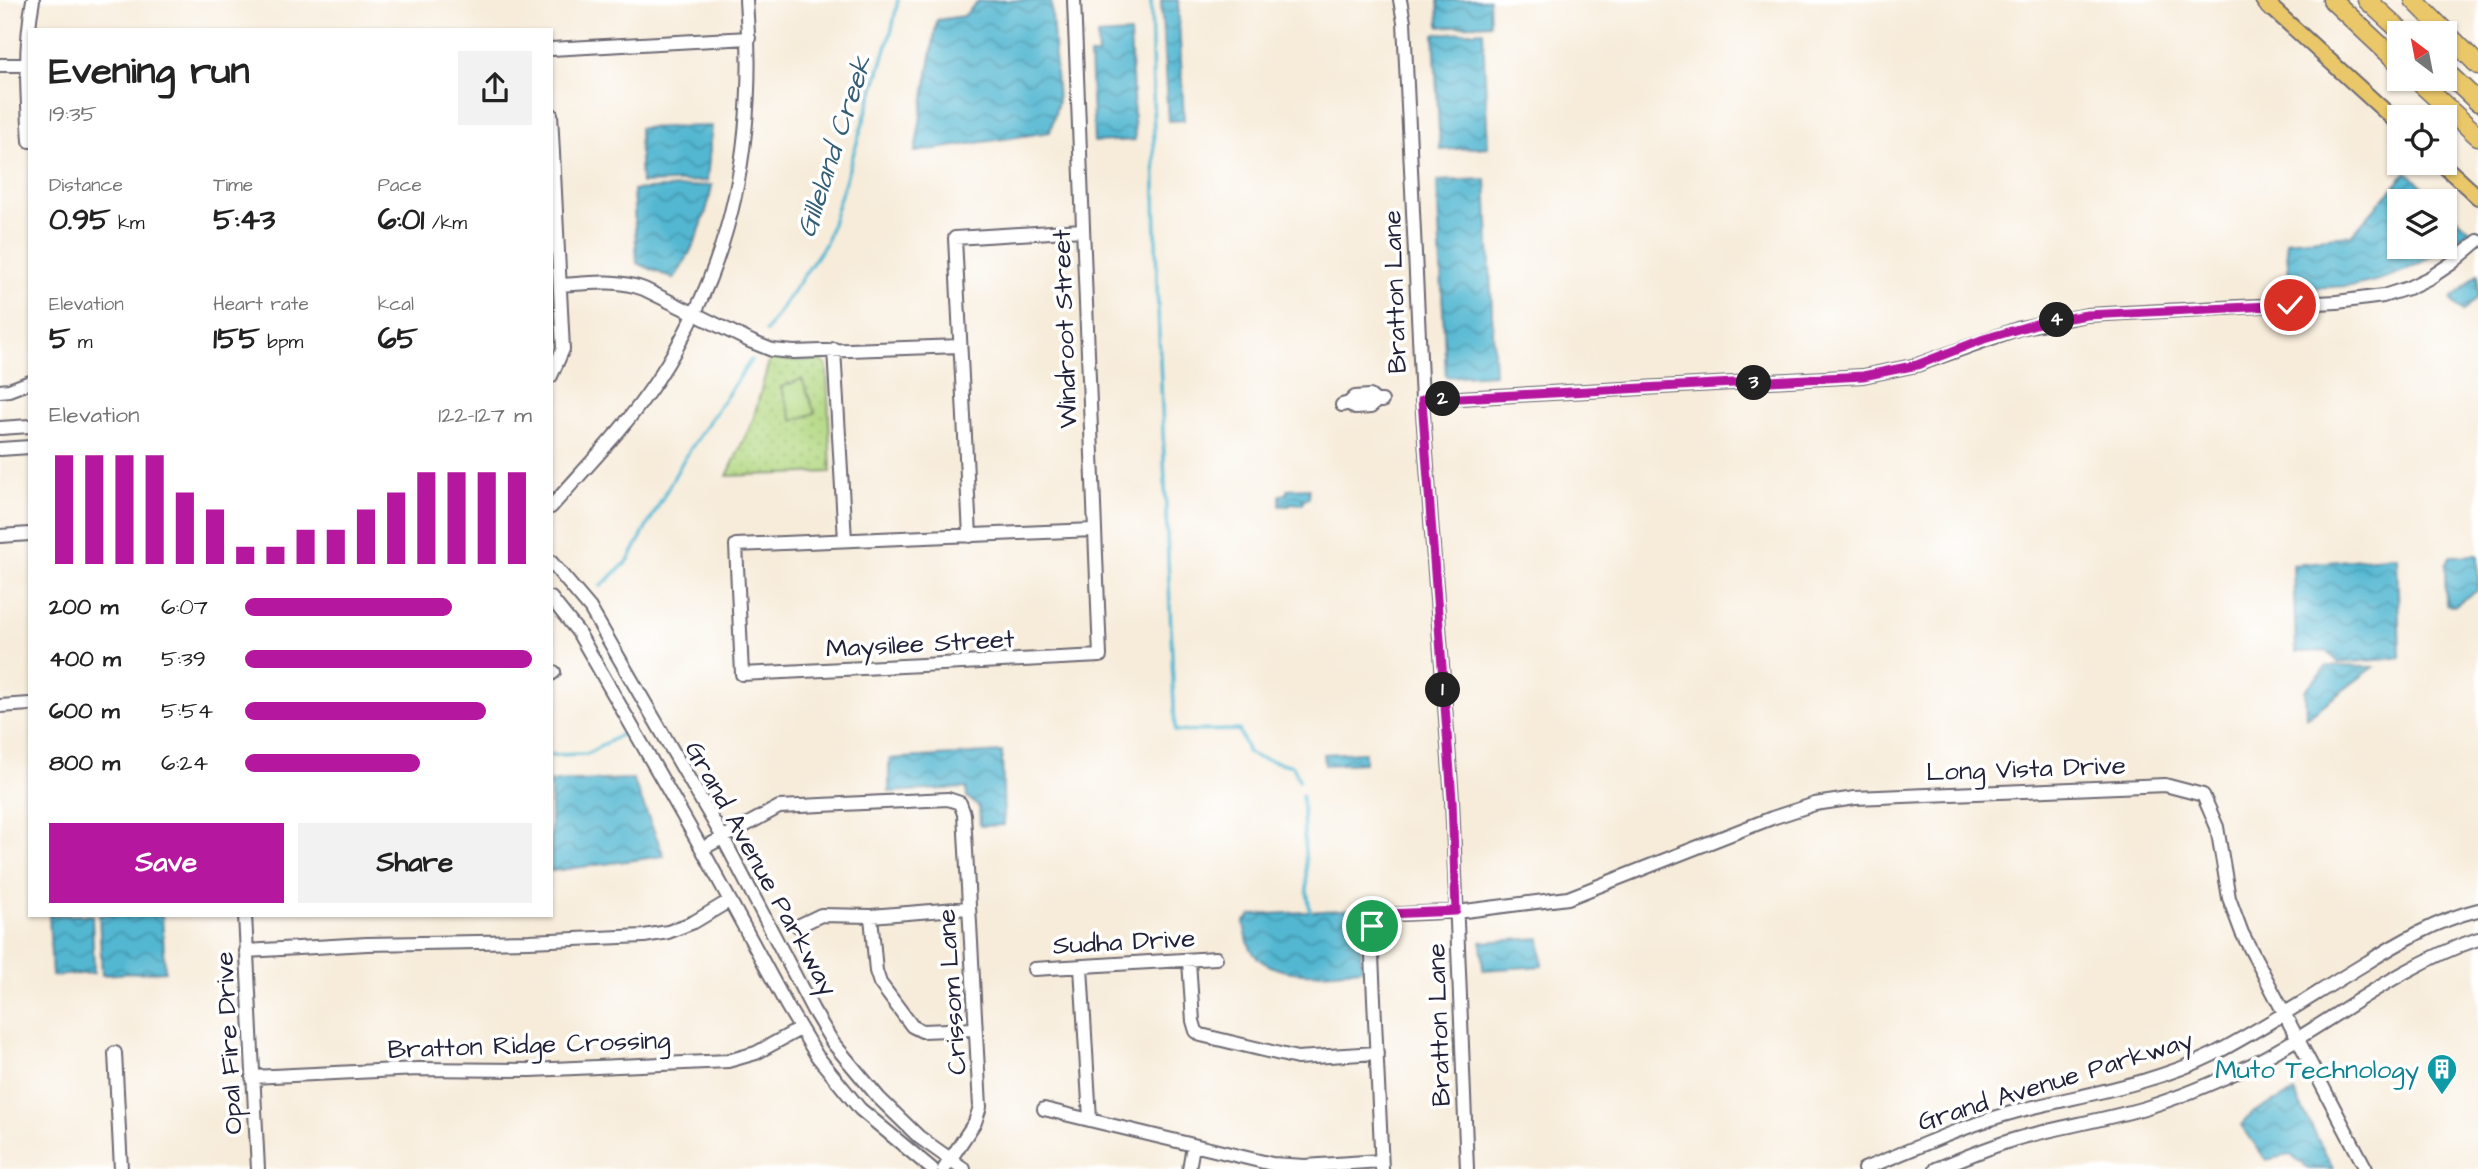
<!DOCTYPE html>
<meta charset="utf-8">
<style>
body{margin:0;font-family:"Architects Daughter",sans-serif;background:#f2f2f2;color:#222;height:100vh;display:flex;flex-direction:column;font-size:26px;white-space:nowrap}
*{box-sizing:border-box;margin:0}
p{font-size:23px;color:#767676}
.icon{flex:none;width:38px;height:38px;fill:none;stroke:currentColor;stroke-width:2;stroke-linecap:round;stroke-linejoin:round}
.map{position:relative;flex:1;overflow:hidden}
.sheet{position:absolute;left:28px;top:28px;width:525px;height:889px;display:flex;flex-direction:column;background:#fff;border-radius:0px;box-shadow:0 2px 5px #0004}
.sheet>*{flex:none}
.needle{width:46px;rotate:328deg}
.controls{position:absolute;left:2387px;top:21px;display:grid;gap:14px}
.controls a{display:grid;place-items:center;width:70px;height:70px;border-radius:0px;background:#fff;box-shadow:0 2px 5px #0004;font-size:35px}
.pin{position:absolute;display:grid;place-items:center;width:60px;height:60px;color:#fff;margin:-30px;border:4px solid #fff;border-radius:50%;box-shadow:0 2px 7px #0007}
.km{position:absolute;width:35px;height:35px;margin:-18px;border-radius:50%;background:#222;color:#fff;font-size:19px;line-height:35px;text-align:center}
.round{display:grid;place-items:center;flex:none;width:74px;height:74px;border-radius:0px;background:#f2f2f2}
.summary{display:flex;align-items:center;justify-content:space-between;height:119px;padding:0 21px}
h1{font-size:38px;font-weight:700;line-height:52px}
.metrics{display:grid;grid-template-columns:repeat(3,1fr);gap:10px;height:119px;padding:7px 21px}
.metrics div{display:grid;align-content:center}
.metrics b{font-size:30px;font-weight:700}
.metrics small{font-size:19px;font-weight:400}
.metrics p{font-size:19px}
.chart{height:196px;padding:14px 21px}
.chart p{display:flex;justify-content:space-between}
.chart svg{width:100%;height:126px;margin-top:7px;stroke:#b5179e;stroke-width:6}
.action{display:flex;gap:14px;margin-top:auto;padding:14px 21px}
.action a{flex:1;height:80px;border-radius:0px;background:#b5179e;color:#fff;font-size:28px;font-weight:700;line-height:80px;text-align:center}
.action a+a{background:#f2f2f2;color:#222}
ul{padding:0 21px;list-style:none;font-size:23px}
li{display:grid;grid-template-columns:112px 84px 1fr;align-items:center;height:52px}
li i{height:18px;border-radius:9px;background:#b5179e}
.map>svg:first-child{display:block}
</style>
<div class="map">
<svg width="2478" height="1169" viewBox="0 0 2478 1169">
<defs>
<pattern id="grass-dots" width="8" height="8" patternUnits="userSpaceOnUse" patternTransform="scale(1.75)"><rect width="8" height="8" fill="#b3d882"/><path d="M2 2h.1M6 6h.1" fill="none" stroke="#9ab971" stroke-width="1.8" stroke-linecap="round"/></pattern>
<pattern id="water-waves" width="16" height="10" patternUnits="userSpaceOnUse" patternTransform="scale(1.75)"><rect width="16" height="10" fill="#52b7d1"/><path d="M0 5q4-4 8 0t8 0" fill="none" stroke="#4494ab"/></pattern>
</defs>
<rect width="100%" height="100%" fill="#fff"/>
<filter id="ink" filterUnits="userSpaceOnUse"><feTurbulence type="fractalNoise" baseFrequency=".0143" numOctaves="2"/><feDisplacementMap in="SourceGraphic" scale="14" xChannelSelector="R" yChannelSelector="G"/><feConvolveMatrix kernelMatrix="1 2 1 2 8 2 1 2 1" color-interpolation-filters="sRGB"/></filter>
<filter id="wash" filterUnits="userSpaceOnUse"><feTurbulence type="fractalNoise" baseFrequency=".00686" numOctaves="4" result="noise"/><feDisplacementMap in="SourceGraphic" scale="28" xChannelSelector="R" yChannelSelector="G"/><feGaussianBlur stdDeviation="1.57" result="paint"/><feColorMatrix in="noise" values="0 0 0 0 0 0 0 0 0 0 0 0 0 0 0 0 0 1.4 0 .05"/><feComposite in="paint" operator="in"/></filter>
<g filter="url(#wash)">
<rect width="100%" height="100%" fill="#f7ecda"/>
<path fill="url(#grass-dots)" stroke="#6a7d5e" stroke-width="2" d="M770 358 789 361 821 360 827 366 831 472 727 476 753 420Z"/>
<path fill="#b3d882" stroke="#6a7d5e" stroke-width="2" d="M802 379 815 413 793 421 781 387Z"/>
<path fill="url(#water-waves)" stroke="#3a6c86" stroke-width="2" d="M1051 0 1058 102 1050 132 915 152 937 20 964 16 978 1Z
M1161 0H1178L1184 120 1168 121Z
M1438 0H1489L1490 24 1439 27Z
M1483 31 1488 147 1440 150 1434 34Z
M1130 33 1135 140 1094 142 1090 55H1098L1097 35Z
M712 126 707 181 641 183 639 128Z
M2407 172 2439 201H2399V247H2445V207L2470 230C2436 256 2400 278 2357 285 2335 288 2312 287 2290 288L2286 241 2351 235Z
M1486 179 1495 374 1446 377 1437 181Z
M712 185C707 217 692 253 674 279L637 263 633 190Z
M2478 274V297L2462 312 2451 299Z
M1309 488V498L1303 499V504L1290 503 1289 506H1280V495L1287 494V489Z
M2478 555V589L2454 606 2446 605 2445 565 2451 556Z
M2397 556 2400 658 2339 663 2327 651 2296 652 2293 565Z
M2327 666 2374 667 2306 718 2305 690Z
M1002 752 1004 825 980 826 979 807 967 797 966 788 889 792V759Z
M1365 752V763L1325 765 1324 754Z
M633 779 664 856 551 871V782Z
M1358 909 1362 969C1330 972 1284 981 1258 958 1248 950 1246 934 1244 922L1252 915Z
M49 915H92L94 973 52 976Z
M99 915H162L165 971 102 975Z
M1540 938 1542 966 1483 970 1481 942Z
M2294 1092 2333 1169H2308L2303 1163 2290 1155 2266 1160 2241 1125 2252 1113Z"/>
<g fill="none" stroke-linecap="round" stroke-linejoin="round">
<path stroke="#52b7d1" stroke-width="3.5" d="M1151 0 1157 284 1175 731 1239 730 1248 753 1256 757 1293 766 1299 780
M766 331 826 243 892 29 898 0
M601 586 628 561 685 457 751 360
M551 755 587 754 622 734
M1302 795 1307 890 1310 912"/>
</g>
</g>
<g filter="url(#ink)">
<g fill="none" stroke-linecap="round" stroke-linejoin="round">
<g stroke="#6d6973" stroke-width="16">
<path id="minor" d="M1074 0 1100 656 742 674 736 545 1094 530
M1400 0 1404 22 1422 400 1452 799 1467 1169
M551 49 749 38
M0 65H30
M551 114 563 349 551 376
M30 141C27 93 24 47 33 0
M561 285C590 283 616 279 644 289L752 342 772 350 794 352 960 346
M834 349 845 540
M0 391 9 390 30 382
M1422 400 1863 376 1917 365 2020 328 2087 315 2337 302 2383 296 2408 288 2431 277 2452 263 2478 241
M1349 403 1355 408 1371 407 1376 401
M1342 405 1349 403 1355 397 1370 396 1376 401H1382
M0 428 30 426
M0 449 30 447
M551 507C587 466 627 426 657 380 734 262 757 139 746 0
M0 536 30 534
M970 536 955 238 1082 230
M551 562 590 608 722 836 813 1010 833 1043 879 1098 919 1137 964 1169
M551 598 578 632 702 849 787 1006 817 1056 860 1109 932 1169
M551 674 554 672
M0 706 30 704
M702 849 779 807 948 799 960 803 964 814 980 1107 975 1122 944 1169
M245 915 258 1169
M871 916 876 971 880 983 912 1026 922 1031 975 1029
M798 926 821 915 871 916 968 908
M246 951 367 944 529 941 644 936 668 932 694 922 729 901
M1189 961 1193 1021 1196 1031 1201 1035 1297 1058 1377 1053
M1081 967 1090 1119
M1034 969 1216 958
M115 1053 121 1169
M252 1077 418 1069 531 1070 728 1061 756 1053 800 1029
M1044 1109 1272 1164 1305 1166 1381 1161
M1189 1169 1193 1146
M1382 1169 1371 935 1372 926 1381 915 1465 911 1568 898 1772 818 1815 804 1855 798 2165 785 2203 795 2217 827 2229 898 2242 933 2366 1169
M1864 1169C1916 1148 1965 1125 2018 1111 2084 1094 2151 1085 2212 1055 2264 1028 2313 995 2363 965 2398 943 2437 920 2478 910
M1936 1169C1963 1158 1989 1147 2016 1139 2061 1126 2107 1120 2151 1106 2177 1098 2201 1088 2226 1077 2314 1038 2386 970 2478 939"/>
</g>
<g stroke="#6d6973" stroke-width="18">
<path id="major" d="M2263 0 2399 124
M2441 163 2478 197"/>
</g>
<g stroke="#6d6973" stroke-width="21">
<path id="highway" d="M2265 0 2270 7
M2332 0 2399 63
M2367 0 2403 33
M2414 0 2478 65
M2445 71 2478 102
M2416 79 2478 136"/>
</g>
<use href="#minor" stroke="#fff" stroke-width="12"/>
<use href="#major" stroke="#eac769" stroke-width="14"/>
<use href="#highway" stroke="#eac769" stroke-width="18"/>
</g>
</g>
<g fill="none" stroke-linecap="round" stroke-linejoin="round" filter="url(#ink)">
<g stroke="#fff" stroke-width="14">
<path id="route" d="M1372 926 1376 919 1387 914 1456 911 1452 799 1422 400 1863 376 1917 365 1984 339 2039 323 2087 315 2290 305"/>
</g>
<use href="#route" stroke="#b5179e" stroke-width="9"/>
</g>
<defs>
<g id="building-pin" transform="scale(1.575)"><path d="M0 17L-7.5 6A9.5 9.5 0 1 1 7.5 6Z" fill="#0f9aa8" stroke="#fff"/><path d="M-4-6H4V6H1V3H-1V6H-4ZM-2.5-4.3h1.7v1.8h-1.7ZM.8-4.3h1.7v1.8H.8ZM-2.5-1h1.7V.8h-1.7ZM.8-1h1.7V.8H.8Z" fill="#fff"/></g>
</defs>
<g fill-rule="evenodd">
<use href="#building-pin" x="2442" y="1069"/>
</g>
<g text-anchor="middle" stroke-width="7" stroke-linejoin="round" paint-order="stroke">
<g font-size="26" fill="#22223b" stroke="#fff">
<text transform="translate(1394 292) rotate(-92)" y="9">Bratton Lane</text>
<text transform="translate(1064 329) rotate(-92)" y="9">Windroot Street</text>
<text transform="translate(920 643) rotate(-3)" y="9">Maysilee Street</text>
<text transform="translate(2026 768) rotate(-2)" y="9">Long Vista Drive</text>
<text transform="translate(762 868) rotate(61)" y="9">Grand Avenue Parkway</text>
<text transform="translate(1124 941) rotate(-3)" y="9">Sudha Drive</text>
<text transform="translate(951 992) rotate(-94)" y="9">Crissom Lane</text>
<text transform="translate(1438 1025) rotate(-92)" y="9">Bratton Lane</text>
<text transform="translate(228 1043) rotate(-93)" y="9">Opal Fire Drive</text>
<text transform="translate(529 1044) rotate(-2)" y="9">Bratton Ridge Crossing</text>
<text transform="translate(2055 1080) rotate(-17)" y="9">Grand Avenue Parkway</text>
</g>
<g font-size="26" fill="#0d838f" stroke="#fff" text-anchor="end">
<text x="2419" y="1078">Muto Technology</text>
</g>
<g font-size="28" font-style="italic" fill="#355e77" stroke="#fff">
<text transform="translate(833 146) rotate(-72)" y="10">Gilleland Creek</text>
</g>
</g>
</svg>
<div class="controls">
<a><svg class="needle" viewBox="-14 -14 28 28"><path d="M0-13l5 13h-10z" fill="#e53935"/><path d="M0 13l5-13h-10z" fill="#767676"/></svg></a>
<a><svg class="icon" aria-label="locate" viewBox="0 0 24 24"><circle cx="12" cy="12" r="6"/><path d="M12 2v4M12 18v4M2 12h4M18 12h4"/></svg></a>
<a><svg class="icon" aria-label="layers" viewBox="0 0 24 24"><path d="M12 4l9 5-9 5-9-5zM3 14l9 5 9-5"/></svg></a>
</div>
<div class="pin" style="left:1372px;top:926px;background:#1e9e55"><svg class="icon" aria-label="arrive" viewBox="0 0 24 24"><path d="M6 21V4h12l-3 4 3 4H6"/></svg></div>
<div class="pin" style="left:2290px;top:305px;background:#d93025"><svg class="icon" aria-label="check" viewBox="0 0 24 24"><path d="M5 12l5 5 9-10"/></svg></div>
<b class="km" style="left:1443px;top:690px">1</b>
<b class="km" style="left:1443px;top:399px">2</b>
<b class="km" style="left:1754px;top:383px">3</b>
<b class="km" style="left:2057px;top:320px">4</b>
<section class="sheet">
<div class="summary"><div><h1>Evening run</h1><p>19:35</p></div><a class="round"><svg class="icon" aria-label="share" viewBox="0 0 24 24"><path d="M12 15V3M7 8l5-5 5 5M5 13v7h14v-7"/></svg></a></div>
<div class="metrics">
<div><p>Distance</p><b>0.95<small> km</small></b></div>
<div><p>Time</p><b>5:43</b></div>
<div><p>Pace</p><b>6:01<small> /km</small></b></div>
</div>
<div class="metrics">
<div><p>Elevation</p><b>5<small> m</small></b></div>
<div><p>Heart rate</p><b>155<small> bpm</small></b></div>
<div><p>kcal</p><b>65</b></div>
</div>
<div class="chart"><p><span>Elevation</span>122–127 m</p>
<svg viewBox="0 0 160 44" preserveAspectRatio="none"><path d="M5 44V6M15 44V6M25 44V6M35 44V6M45 44V19M55 44V25M65 44V38M75 44V38M85 44V32M95 44V32M105 44V25M115 44V19M125 44V12M135 44V12M145 44V12M155 44V12"/></svg>
</div>
<ul>
<li><b>200 m</b>6:07<i style="width:72%"></i></li>
<li><b>400 m</b>5:39<i style="width:100%"></i></li>
<li><b>600 m</b>5:54<i style="width:84%"></i></li>
<li><b>800 m</b>6:24<i style="width:61%"></i></li>
</ul>
<div class="action"><a>Save</a><a>Share</a></div>
</section>
</div>
